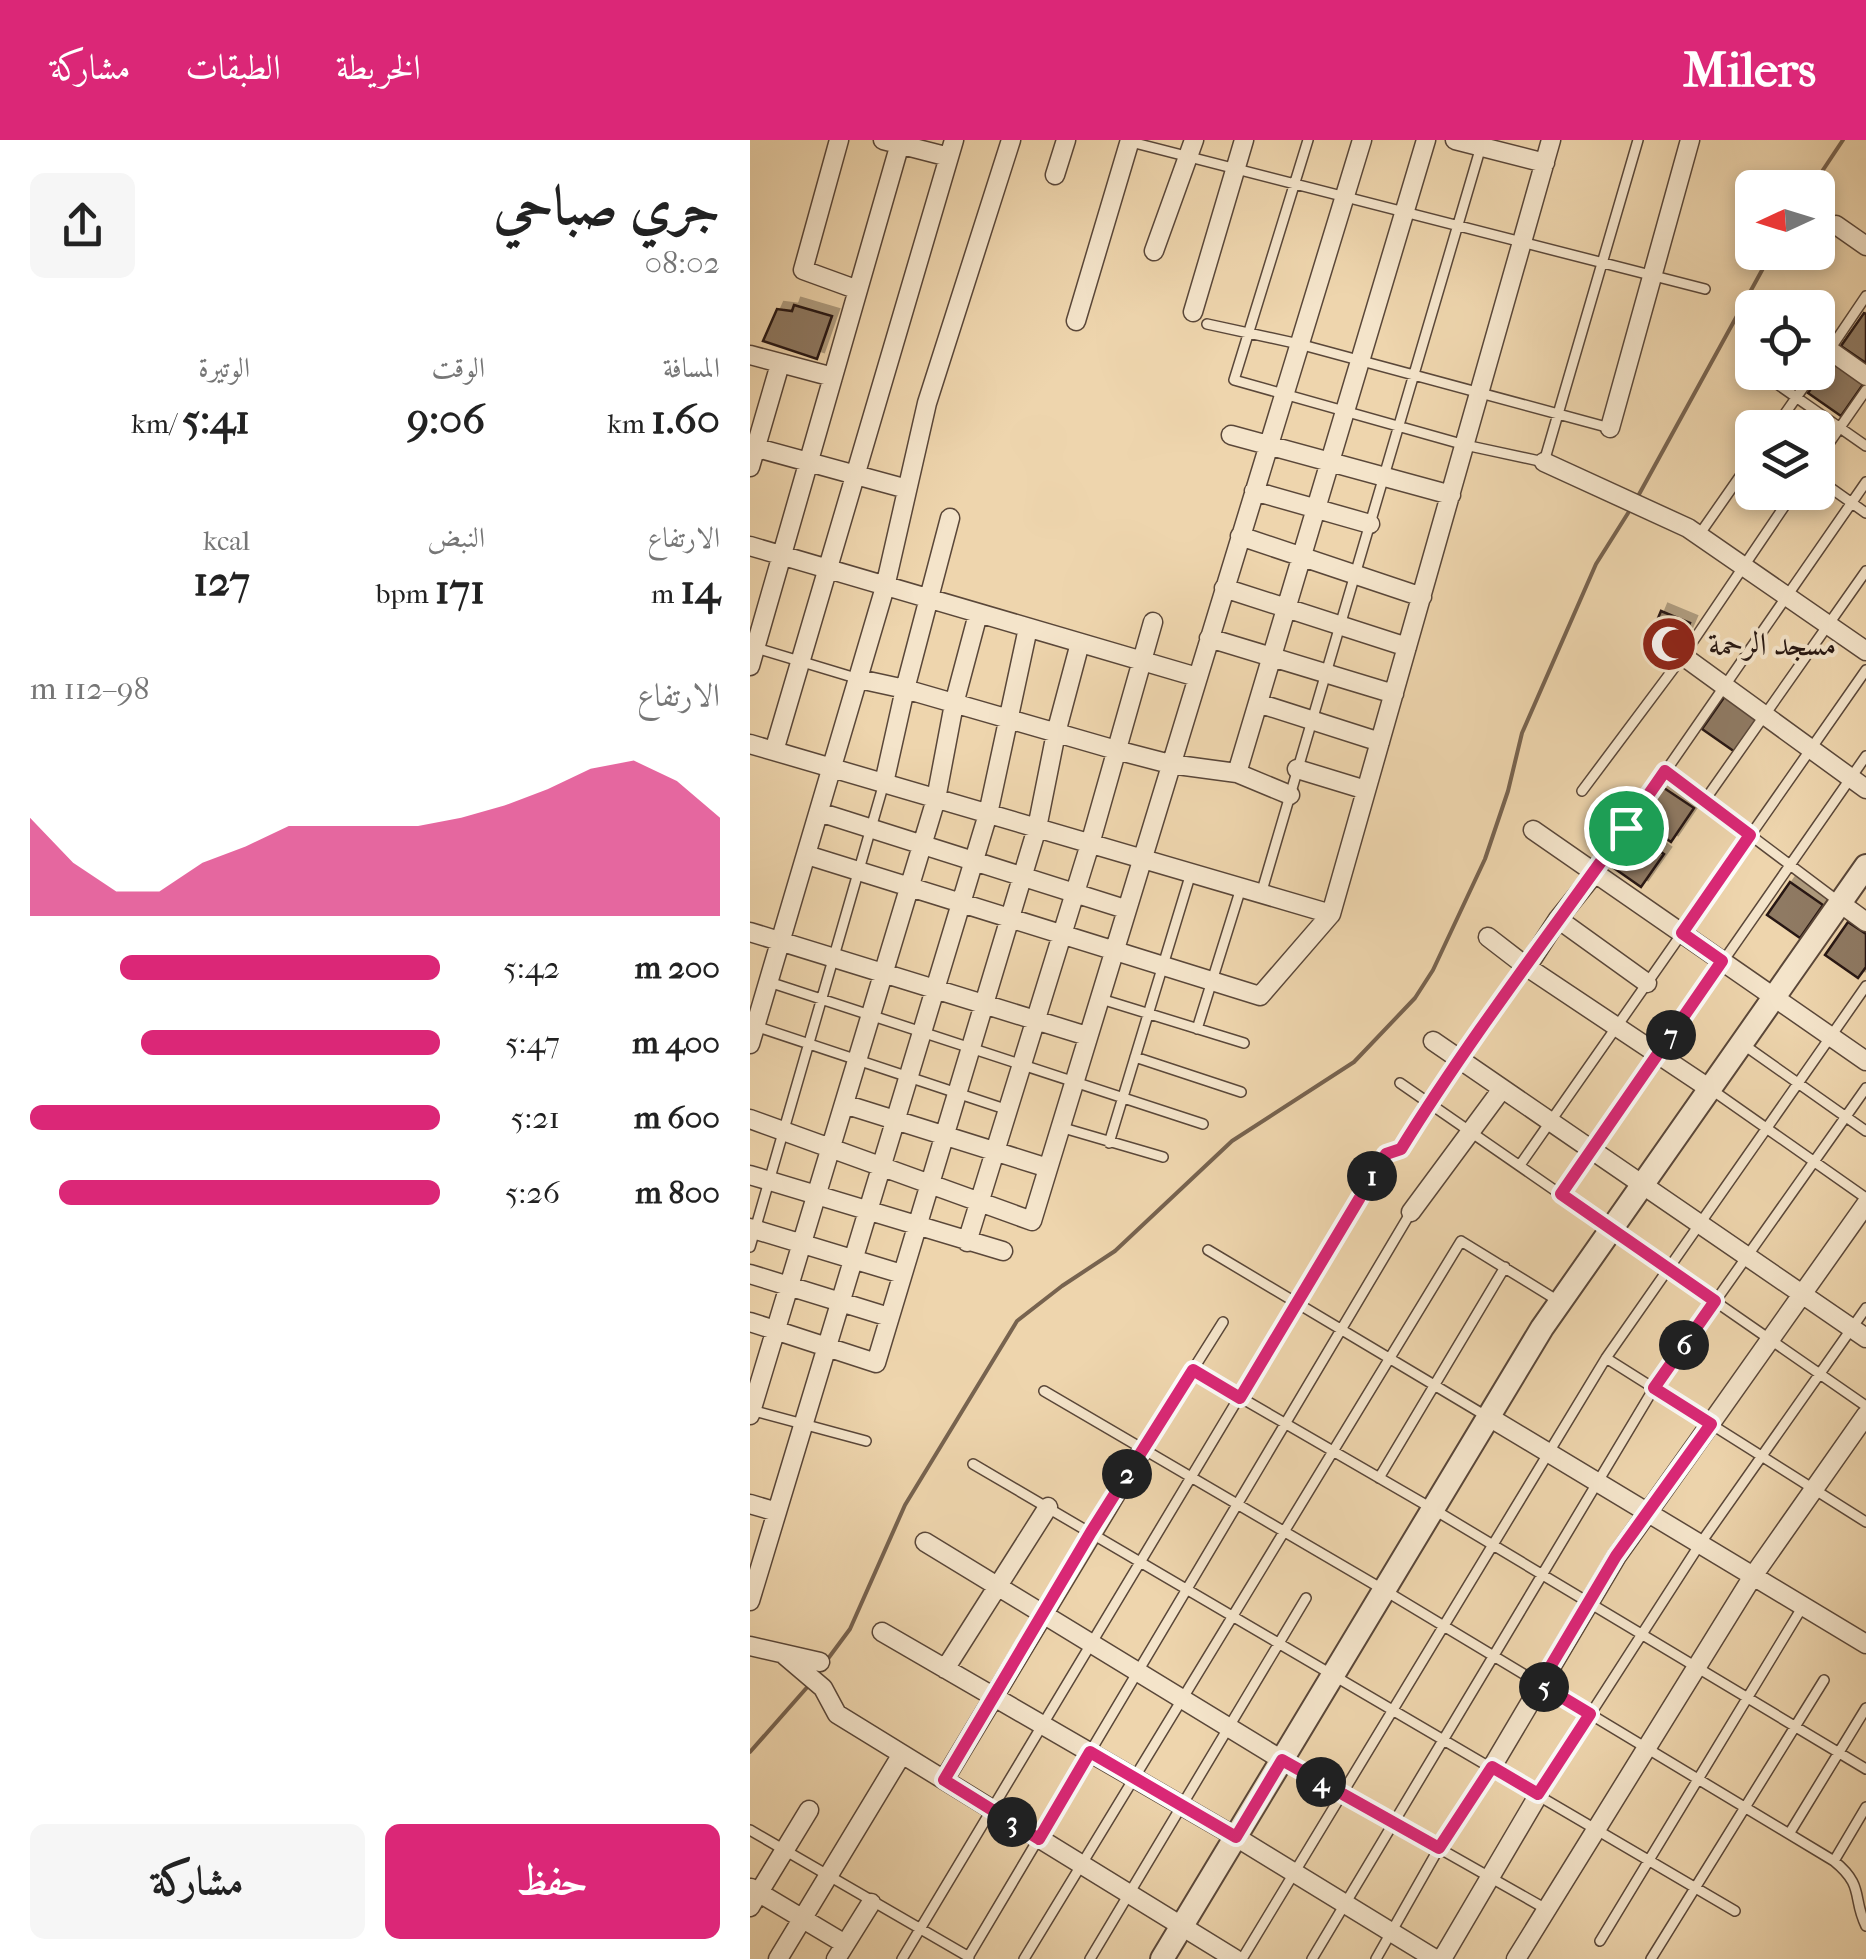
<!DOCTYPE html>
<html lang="ar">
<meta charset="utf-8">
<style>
body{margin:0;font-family:"IM FELL French Canon",Amiri,serif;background:#f6f6f6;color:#222;direction:rtl;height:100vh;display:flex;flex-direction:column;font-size:38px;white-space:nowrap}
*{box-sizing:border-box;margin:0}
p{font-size:32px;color:#767676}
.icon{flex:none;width:55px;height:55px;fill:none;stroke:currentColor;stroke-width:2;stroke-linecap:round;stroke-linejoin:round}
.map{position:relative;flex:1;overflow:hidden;direction:ltr}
.panel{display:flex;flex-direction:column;background:#fff;width:750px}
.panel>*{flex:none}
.needle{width:65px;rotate:266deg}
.fabs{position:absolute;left:985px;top:30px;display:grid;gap:20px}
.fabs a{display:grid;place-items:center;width:100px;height:100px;border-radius:15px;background:#fff;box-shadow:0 5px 15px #0003;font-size:50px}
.pin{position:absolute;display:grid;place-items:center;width:85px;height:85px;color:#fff;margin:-42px;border:5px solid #fff;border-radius:50%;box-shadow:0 2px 10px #0007}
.km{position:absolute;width:50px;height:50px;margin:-25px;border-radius:50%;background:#222;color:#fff;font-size:28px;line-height:50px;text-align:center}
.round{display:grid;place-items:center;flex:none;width:105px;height:105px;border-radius:15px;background:#f6f6f6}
.head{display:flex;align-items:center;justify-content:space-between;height:170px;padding:0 30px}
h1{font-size:55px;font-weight:700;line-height:75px}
.metrics{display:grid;grid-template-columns:repeat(3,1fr);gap:15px;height:170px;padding:10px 30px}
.metrics div{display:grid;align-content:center}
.metrics b{font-size:42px;font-weight:700}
.metrics small{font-size:28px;font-weight:400}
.metrics p{font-size:28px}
.chart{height:280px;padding:20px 30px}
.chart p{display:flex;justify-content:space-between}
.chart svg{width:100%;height:180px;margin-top:10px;fill:#db2777;opacity:.7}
.cta{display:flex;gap:20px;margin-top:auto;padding:20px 30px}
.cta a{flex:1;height:115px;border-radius:15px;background:#db2777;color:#fff;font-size:40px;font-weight:700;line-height:115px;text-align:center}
.cta a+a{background:#f6f6f6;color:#222}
ul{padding:0 30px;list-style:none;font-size:32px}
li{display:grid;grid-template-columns:160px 120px 1fr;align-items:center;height:75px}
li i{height:25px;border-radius:12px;background:#db2777}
header{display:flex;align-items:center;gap:60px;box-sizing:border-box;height:140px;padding:0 50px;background:#db2777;color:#fff}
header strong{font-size:48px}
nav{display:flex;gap:55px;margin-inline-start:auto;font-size:35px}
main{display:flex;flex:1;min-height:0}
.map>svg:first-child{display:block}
</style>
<header>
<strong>Milers</strong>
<nav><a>الخريطة</a><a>الطبقات</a><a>مشاركة</a></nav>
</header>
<main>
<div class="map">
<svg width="1116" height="1819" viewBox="0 0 1116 1819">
<defs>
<filter id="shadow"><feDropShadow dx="7" dy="-7" stdDeviation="0" flood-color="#0004"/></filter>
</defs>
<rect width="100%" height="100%" fill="#eed5ad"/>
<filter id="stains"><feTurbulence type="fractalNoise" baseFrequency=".002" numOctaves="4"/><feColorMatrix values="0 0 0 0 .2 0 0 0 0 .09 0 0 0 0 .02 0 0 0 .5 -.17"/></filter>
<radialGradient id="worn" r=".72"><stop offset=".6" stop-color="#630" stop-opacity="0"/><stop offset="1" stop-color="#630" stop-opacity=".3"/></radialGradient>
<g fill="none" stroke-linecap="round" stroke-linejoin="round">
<path stroke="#77634f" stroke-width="4" d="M1061 48 1093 0
M887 358 1022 112
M77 1520 100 1489 155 1365 267 1181 312 1146 365 1111 482 1001 604 922 665 858 683 830 735 719 758 651 772 593 846 424 880 370
M0 1612 60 1544"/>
</g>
<path fill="#8f7a63" stroke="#281812" stroke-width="2.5" filter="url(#shadow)" d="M44 165 82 176 67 219 13 201 27 169 42 171Z
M1114 173 1116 174V223L1091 206Z
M1081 220 1114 243 1091 276 1058 253Z
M911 471 940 483 925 517 897 505Z
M975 556 1008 578 985 612 952 589Z
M911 646 944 668 921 702 888 679Z
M881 691 914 714 891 747 858 724Z
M1040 742 1073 765 1050 798 1017 775Z
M1098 782 1116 794V827L1108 838 1075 815Z"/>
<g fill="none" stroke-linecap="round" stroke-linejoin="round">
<g stroke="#5a4739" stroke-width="12">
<path id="service" d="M558 0 484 240 715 305 794 322 888 0
M377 1 955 149
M457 184 549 204 860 288
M1068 227 1116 156
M1010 232 1116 306
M1025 288 1064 232
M1068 319 1116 250
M1068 339 1116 373
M949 395 1002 319
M6 508 109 539
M915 631 1088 761
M832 651 933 516 1044 352
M955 660 1116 431
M845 733 1116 342
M511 754 732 3
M19 842 453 984
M351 859 494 903
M5 886 258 970
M447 889 491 748
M994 905 1116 991
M385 917 491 952
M650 943 1116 1266
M962 950 1116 1058
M310 987 413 1017
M359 1003 441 733
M770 1025 1116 530
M811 1054 1116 616
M0 1107 134 643
M458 1110 736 1276
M856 1218 1116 1382
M443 1230 683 1369 1116 1629
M294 1251 634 1450 1084 1721C1115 1746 1102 1758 1116 1786
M1 1270 116 1301
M393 1309 473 1182
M223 1324 985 1771
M629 1338 755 1127
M535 1621 796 1769
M789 1654 950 1404 1116 1168
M0 1690 219 1817
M1039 1694 1116 1568
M1084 1721 1116 1667
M850 1801 1053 1466
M152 1819 635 1014 651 1009 680 963 777 827
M217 1819 661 1072
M274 1819 711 1101 810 1162
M340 1819 556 1458
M492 1819 856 1218 1116 846
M562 1819 904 1248 1116 948
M626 1819 689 1708 742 1627
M901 1819 1074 1540"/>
</g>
<g stroke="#5a4739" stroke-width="21">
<path id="minor" d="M89 0 53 130 108 150
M133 0 199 17
M705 0 795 23
M305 35 316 0
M1086 85 1116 106
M404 111 444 0
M443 172 494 0
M326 181 380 0
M1068 202 1116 236
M0 215 83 237
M860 288 940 0
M481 295 701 355
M0 306 157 349
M794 322 938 388 1116 511
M0 327 30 224
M504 351 620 384
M490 396 672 457
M0 406 447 537
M474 448 657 507
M459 498 644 554
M933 516 1116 649
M0 526 151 0
M109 539 155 549 366 610 420 624 487 633 540 655
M508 563 630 602
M0 604 581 774
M24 611 204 0
M547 629 616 650
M487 633 676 0
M134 643 155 549 200 378
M69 672 375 769
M783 690 1116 921
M57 715 510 856 581 774 801 0
M1090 763 1116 782
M808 779 897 843
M0 792 337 896
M738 797 777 827 960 949
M777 827 808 779 845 733
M683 901 1116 1198
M0 904 135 447 177 263 261 0
M94 964 298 1028
M0 979 282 1081 612 0
M0 1035 253 1111
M661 1072 752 949
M0 1088 152 1134
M217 1102 340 704 403 482
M0 1134 139 1177
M0 1182 126 1223 287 688 306 593 330 503
M0 1275 186 659 204 564 228 474
M739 1277 1116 1504
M0 1364 27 1372
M175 1402 532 1620
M0 1461 238 674 278 488
M132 1492 486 1697 685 1819
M0 1506 70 1522
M33 1514 73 1548 87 1574 485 1819
M195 1529 298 1367
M742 1627 867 1416 1116 1064
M194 1640 393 1309
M1 1748 95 1804
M0 1767 59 1670
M28 1819 152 1614
M86 1819 121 1763
M692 1819 789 1654
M766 1819 1003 1436 1116 1275"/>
</g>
<g stroke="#5a4739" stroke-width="26">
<path id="tertiary" d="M412 1819 792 1188 1116 726"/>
</g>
<use href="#service" stroke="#f4e4ca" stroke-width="9"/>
<use href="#minor" stroke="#f4e4ca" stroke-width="18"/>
<use href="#tertiary" stroke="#f4e4ca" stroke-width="22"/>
</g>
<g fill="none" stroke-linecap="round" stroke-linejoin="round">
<g stroke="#fff" stroke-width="20">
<path id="route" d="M915 631 1000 695 932 793 972 821 811 1054 965 1161 904 1248 961 1284 866 1416 790 1544 840 1574 788 1654 742 1627 689 1708 532 1620 486 1697 340 1612 289 1699 194 1640 341 1392 443 1230 490 1258 636 1014 651 1009C732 878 828 758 915 631Z"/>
</g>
<use href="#route" stroke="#db2777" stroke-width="12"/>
</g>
<defs>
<g id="mosque-disc" transform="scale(2.875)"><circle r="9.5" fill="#8f2418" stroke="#f4e4ca"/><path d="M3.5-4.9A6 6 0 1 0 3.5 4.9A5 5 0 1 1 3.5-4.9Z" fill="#fff"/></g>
</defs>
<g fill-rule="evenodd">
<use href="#mosque-disc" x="919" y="504"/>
</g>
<g text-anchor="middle" stroke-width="8" stroke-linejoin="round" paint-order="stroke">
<g font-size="32" fill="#281812" stroke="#f4e4ca" text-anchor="start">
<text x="958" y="515">مسجد الرحمة</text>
</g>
</g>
<rect width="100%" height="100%" filter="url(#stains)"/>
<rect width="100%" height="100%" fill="url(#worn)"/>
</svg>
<div class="fabs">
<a><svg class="needle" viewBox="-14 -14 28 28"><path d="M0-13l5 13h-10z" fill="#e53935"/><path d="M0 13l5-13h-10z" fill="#767676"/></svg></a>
<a><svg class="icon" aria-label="locate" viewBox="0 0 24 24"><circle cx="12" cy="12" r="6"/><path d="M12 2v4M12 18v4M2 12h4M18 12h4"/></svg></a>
<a><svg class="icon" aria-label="layers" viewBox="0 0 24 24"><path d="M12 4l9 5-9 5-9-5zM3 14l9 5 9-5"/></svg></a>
</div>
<div class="pin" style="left:876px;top:688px;background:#1e9e55"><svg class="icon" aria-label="arrive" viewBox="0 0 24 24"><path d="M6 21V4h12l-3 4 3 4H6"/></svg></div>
<b class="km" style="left:622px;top:1036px">1</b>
<b class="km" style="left:377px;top:1334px">2</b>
<b class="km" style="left:262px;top:1682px">3</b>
<b class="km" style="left:571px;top:1642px">4</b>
<b class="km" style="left:794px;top:1547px">5</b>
<b class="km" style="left:934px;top:1205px">6</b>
<b class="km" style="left:921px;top:895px">7</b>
</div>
<section class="panel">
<div class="head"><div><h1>جري صباحي</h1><p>08:02</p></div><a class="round"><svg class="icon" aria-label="share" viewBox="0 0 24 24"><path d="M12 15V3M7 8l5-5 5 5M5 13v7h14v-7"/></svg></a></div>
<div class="metrics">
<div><p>المسافة</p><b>1.60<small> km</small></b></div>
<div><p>الوقت</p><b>9:06</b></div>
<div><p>الوتيرة</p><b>5:41<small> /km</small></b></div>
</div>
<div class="metrics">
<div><p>الارتفاع</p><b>14<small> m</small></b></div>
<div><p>النبض</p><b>171<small> bpm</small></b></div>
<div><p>kcal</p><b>127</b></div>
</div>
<div class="chart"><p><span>الارتفاع</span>98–112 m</p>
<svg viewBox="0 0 160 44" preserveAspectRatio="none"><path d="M0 44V20L10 31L20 38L30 38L40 31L50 27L60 22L70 22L80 22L90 22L100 20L110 17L120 13L130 8L140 6L150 11L160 20V44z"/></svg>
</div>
<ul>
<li><b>200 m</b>5:42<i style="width:78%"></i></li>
<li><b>400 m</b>5:47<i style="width:73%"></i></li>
<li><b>600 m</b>5:21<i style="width:100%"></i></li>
<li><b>800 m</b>5:26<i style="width:93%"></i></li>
</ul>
<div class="cta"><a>حفظ</a><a>مشاركة</a></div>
</section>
</main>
